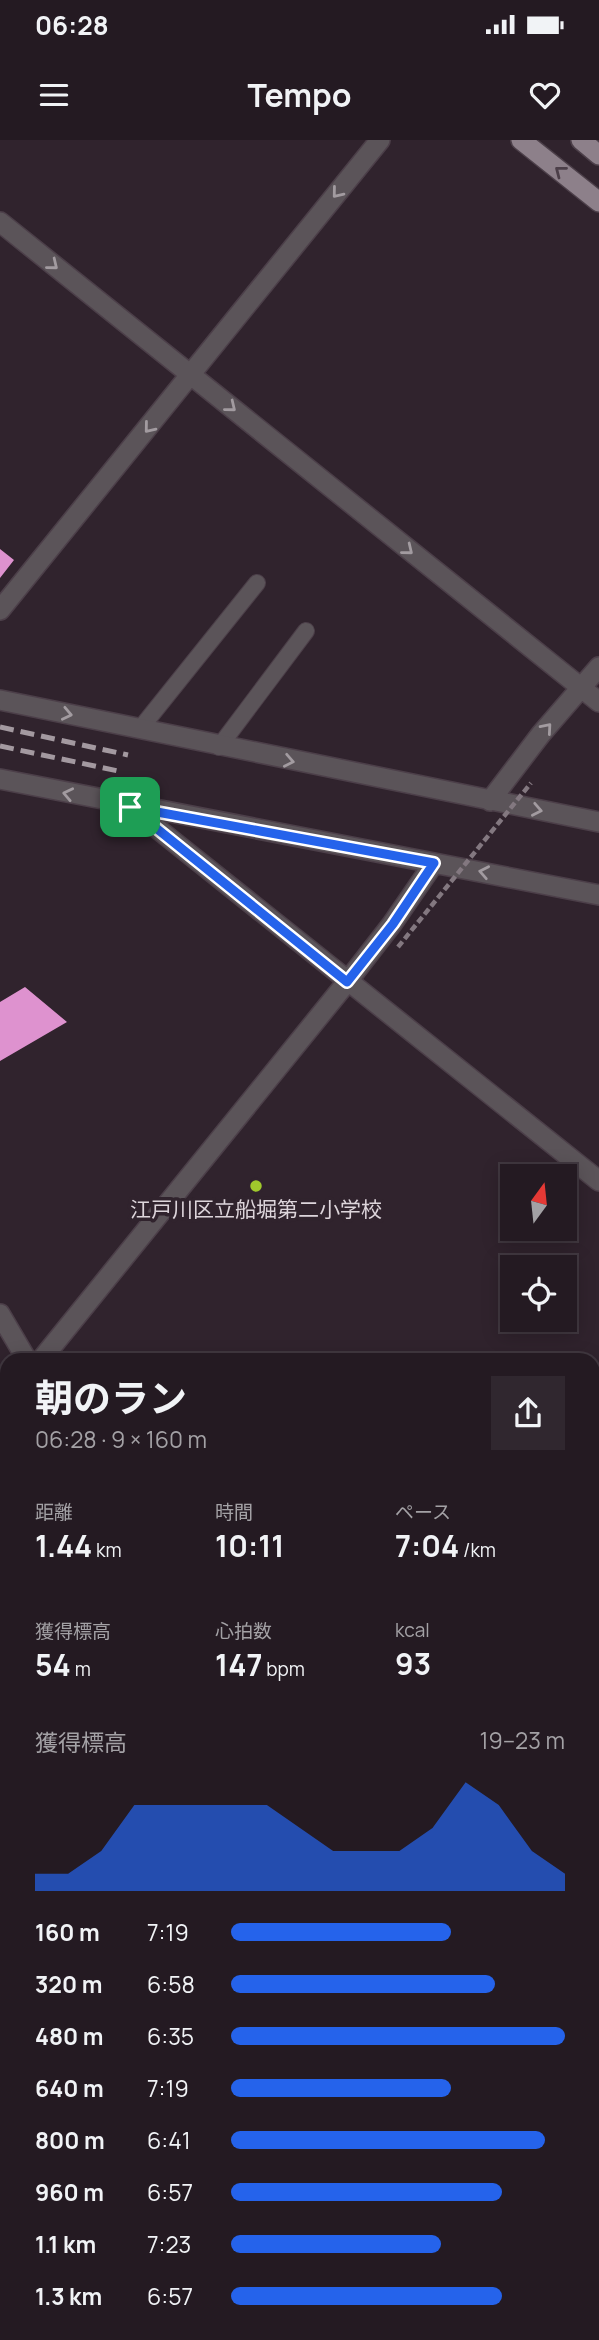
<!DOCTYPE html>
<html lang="ja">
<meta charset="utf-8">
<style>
body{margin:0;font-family:Manrope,"Noto Sans JP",sans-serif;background:#30272f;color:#f1f3f6;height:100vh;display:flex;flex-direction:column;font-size:26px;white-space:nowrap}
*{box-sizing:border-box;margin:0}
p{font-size:23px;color:#a3a1a5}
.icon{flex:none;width:38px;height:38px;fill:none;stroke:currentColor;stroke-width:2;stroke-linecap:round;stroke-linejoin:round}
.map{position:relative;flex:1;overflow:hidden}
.drawer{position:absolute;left:0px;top:1213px;width:600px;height:989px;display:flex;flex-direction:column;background:#241a22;border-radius:21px 21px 0 0;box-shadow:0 4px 18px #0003,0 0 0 2px #413840}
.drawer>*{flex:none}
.needle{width:46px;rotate:15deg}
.controls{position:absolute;left:500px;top:1024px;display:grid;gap:14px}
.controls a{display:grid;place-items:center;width:77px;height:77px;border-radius:0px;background:#241a22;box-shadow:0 4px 18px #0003,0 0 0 2px #413840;font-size:35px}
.pin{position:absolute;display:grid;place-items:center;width:60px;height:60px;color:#fff;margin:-30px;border-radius:14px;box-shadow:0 4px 10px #0006}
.round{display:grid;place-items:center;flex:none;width:74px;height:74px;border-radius:0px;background:#30272f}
.summary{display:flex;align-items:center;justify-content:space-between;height:119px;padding:0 35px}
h1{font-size:38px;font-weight:700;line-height:52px}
.stats{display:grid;grid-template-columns:repeat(3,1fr);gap:10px;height:119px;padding:7px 35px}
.stats div{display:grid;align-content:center}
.stats b{font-size:30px;font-weight:700}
.stats small{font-size:19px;font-weight:400}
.stats p{font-size:19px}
.chart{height:196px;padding:14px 35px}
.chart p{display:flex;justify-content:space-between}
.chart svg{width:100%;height:126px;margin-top:7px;fill:#2563eb;opacity:.7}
ul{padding:0 35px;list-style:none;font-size:23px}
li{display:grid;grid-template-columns:112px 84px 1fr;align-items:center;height:52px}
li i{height:18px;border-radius:9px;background:#2563eb}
.status{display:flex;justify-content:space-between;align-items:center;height:49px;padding:0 35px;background:#241a22;direction:ltr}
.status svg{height:19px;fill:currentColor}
header{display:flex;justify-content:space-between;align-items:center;height:91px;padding:0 35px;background:#241a22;font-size:32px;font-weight:700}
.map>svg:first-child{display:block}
</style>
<div class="status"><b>06:28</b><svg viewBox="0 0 49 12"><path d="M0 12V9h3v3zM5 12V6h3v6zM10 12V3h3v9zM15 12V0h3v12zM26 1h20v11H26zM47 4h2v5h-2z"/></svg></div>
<header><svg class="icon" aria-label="menu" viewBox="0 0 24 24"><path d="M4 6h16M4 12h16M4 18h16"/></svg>Tempo<svg class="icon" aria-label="heart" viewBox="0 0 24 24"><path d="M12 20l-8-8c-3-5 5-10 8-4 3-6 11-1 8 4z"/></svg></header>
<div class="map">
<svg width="599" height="2200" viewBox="0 0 599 2200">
<rect width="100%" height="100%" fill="#30232d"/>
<path fill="#de92cf" d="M0 409 14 420 0 438Z
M25 847 67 882 0 921V862Z
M0 1665 7 1676V1798L0 1802Z"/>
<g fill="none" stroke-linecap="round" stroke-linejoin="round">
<g stroke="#4c3f49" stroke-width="18">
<path id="service" d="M140 589 257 443
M219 607 306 491"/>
</g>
<g stroke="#4c3f49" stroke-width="22">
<path id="minor" d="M0 82 599 562
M0 470 380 0
M0 560 599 682
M0 639 599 755
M490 661 541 594 599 527
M134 670 599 1041
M0 1174 27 1220
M41 1220 347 842 392 784 434 723
M0 1250 7 1246
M593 1506 599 1510
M593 1960 599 1964
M292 2194 300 2200"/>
</g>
<g stroke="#4c3f49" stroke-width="22">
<path id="tertiary" d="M593 1456 599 1448
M0 1850 7 1846
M0 1944 7 1955
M150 2194 153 2200
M58 2200 62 2194"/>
</g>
<g stroke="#4c3f49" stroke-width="22">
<path id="primary" d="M521 0 599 62
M581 0 599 15"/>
</g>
<use href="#service" stroke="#5b5459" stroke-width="16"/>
<use href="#minor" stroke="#5b5459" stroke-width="19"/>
<use href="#tertiary" stroke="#5b5459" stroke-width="19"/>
<use href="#primary" stroke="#8d808a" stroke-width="19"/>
<path stroke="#a399a0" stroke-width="5" stroke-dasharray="14 7" stroke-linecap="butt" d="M0 587 128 615
M0 606 123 632"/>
<path stroke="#837880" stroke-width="4.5" stroke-dasharray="7 3.5" stroke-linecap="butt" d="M398 807 531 643"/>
</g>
<defs><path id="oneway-chevron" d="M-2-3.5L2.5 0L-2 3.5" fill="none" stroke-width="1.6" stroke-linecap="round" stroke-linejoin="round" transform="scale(1.75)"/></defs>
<use stroke="#4c3f49" href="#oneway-chevron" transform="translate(560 31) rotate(-142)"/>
<g stroke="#a29ba0">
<use href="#oneway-chevron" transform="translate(337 53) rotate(129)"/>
<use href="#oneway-chevron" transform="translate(53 125) rotate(39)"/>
<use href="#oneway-chevron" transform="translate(231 267) rotate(39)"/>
<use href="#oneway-chevron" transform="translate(149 288) rotate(129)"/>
<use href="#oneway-chevron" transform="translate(408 410) rotate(39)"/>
<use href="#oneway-chevron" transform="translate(67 574) rotate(12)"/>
<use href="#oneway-chevron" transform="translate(547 588) rotate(-49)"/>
<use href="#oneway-chevron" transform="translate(289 621) rotate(11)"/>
<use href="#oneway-chevron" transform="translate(68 654) rotate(-168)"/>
<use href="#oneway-chevron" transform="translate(537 670) rotate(11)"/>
<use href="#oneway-chevron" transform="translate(484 732) rotate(-169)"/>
</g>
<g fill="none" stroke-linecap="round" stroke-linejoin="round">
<g stroke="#fff" stroke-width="14">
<path id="route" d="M130 667 434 723 393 784 347 842Z"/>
</g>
<use href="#route" stroke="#2563eb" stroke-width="9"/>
</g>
<circle fill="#a0c92c" stroke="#30232d" stroke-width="2.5" cx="256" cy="1046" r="7"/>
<g text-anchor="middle" stroke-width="7" stroke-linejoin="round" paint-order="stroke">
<g font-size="21" fill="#ddd5db" stroke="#30232d">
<text x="256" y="1077">江戸川区立船堀第二小学校</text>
</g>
</g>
</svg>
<div class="controls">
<a><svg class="needle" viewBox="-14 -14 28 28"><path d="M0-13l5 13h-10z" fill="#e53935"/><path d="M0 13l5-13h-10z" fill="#a3a1a5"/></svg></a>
<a><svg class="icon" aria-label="locate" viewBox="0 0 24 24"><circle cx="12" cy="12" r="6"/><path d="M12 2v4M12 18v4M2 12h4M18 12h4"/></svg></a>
</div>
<div class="pin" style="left:130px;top:667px;background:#1e9e55"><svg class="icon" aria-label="arrive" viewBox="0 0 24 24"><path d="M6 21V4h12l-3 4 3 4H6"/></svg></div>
<section class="drawer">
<div class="summary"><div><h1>朝のラン</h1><p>06:28 · 9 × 160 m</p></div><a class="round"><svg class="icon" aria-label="share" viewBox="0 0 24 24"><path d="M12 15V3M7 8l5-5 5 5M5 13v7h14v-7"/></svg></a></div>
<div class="stats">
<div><p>距離</p><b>1.44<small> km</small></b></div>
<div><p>時間</p><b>10:11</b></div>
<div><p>ペース</p><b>7:04<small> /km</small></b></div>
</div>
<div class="stats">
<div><p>獲得標高</p><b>54<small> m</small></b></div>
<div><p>心拍数</p><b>147<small> bpm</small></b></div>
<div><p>kcal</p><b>93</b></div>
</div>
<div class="chart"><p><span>獲得標高</span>19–23 m</p>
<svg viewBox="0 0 160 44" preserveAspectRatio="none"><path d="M0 44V38L10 38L20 30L30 14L40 14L50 14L60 14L70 14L80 22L90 30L100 30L110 30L120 22L130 6L140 14L150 30L160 38V44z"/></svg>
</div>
<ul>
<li><b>160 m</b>7:19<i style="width:66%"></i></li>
<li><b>320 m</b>6:58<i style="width:79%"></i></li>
<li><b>480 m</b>6:35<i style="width:100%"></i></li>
<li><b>640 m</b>7:19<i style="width:66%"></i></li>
<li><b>800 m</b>6:41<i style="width:94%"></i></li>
<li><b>960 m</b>6:57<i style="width:81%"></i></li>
<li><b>1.1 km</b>7:23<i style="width:63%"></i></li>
<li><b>1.3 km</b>6:57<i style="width:81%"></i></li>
</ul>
</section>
</div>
